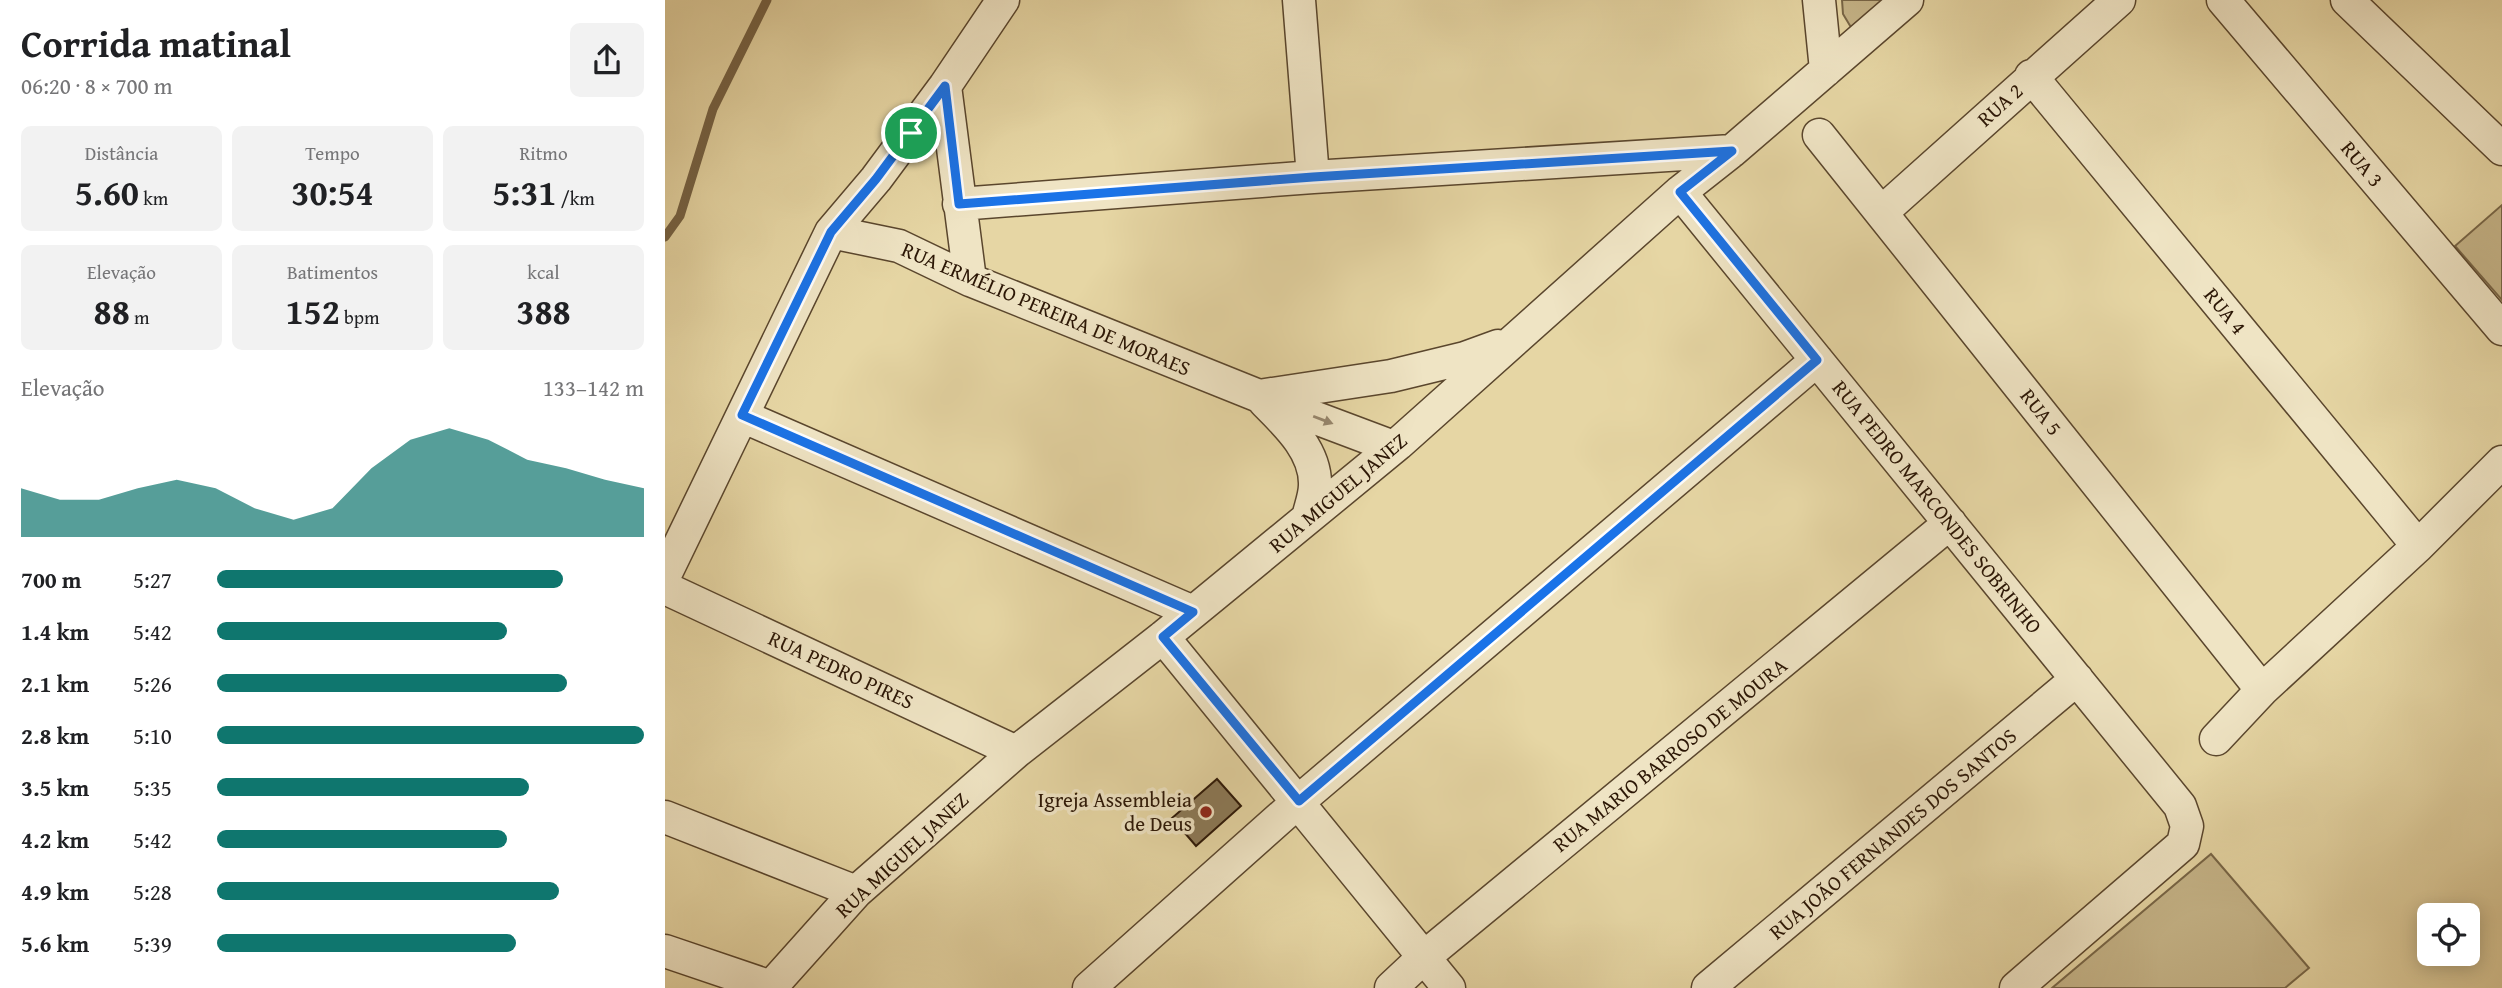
<!DOCTYPE html>
<html lang="pt">
<meta charset="utf-8">
<style>
body{margin:0;font-family:"Gentium Book Plus",serif;background:#f2f2f2;color:#202124;height:100vh;display:flex;flex-direction:column;font-size:26px;white-space:nowrap}
*{box-sizing:border-box;margin:0}
p{font-size:23px;color:#757577}
.icon{flex:none;width:38px;height:38px;fill:none;stroke:currentColor;stroke-width:2;stroke-linecap:round;stroke-linejoin:round}
.map{position:relative;flex:1;overflow:hidden}
.sheet{display:flex;flex-direction:column;background:#fff;width:665px}
.sheet>*{flex:none}
.controls{position:absolute;left:1752px;top:903px;display:grid;gap:14px}
.controls a{display:grid;place-items:center;width:63px;height:63px;border-radius:10px;background:#fff;box-shadow:0 4px 18px #0003;font-size:35px}
.pin{position:absolute;display:grid;place-items:center;width:60px;height:60px;color:#fff;margin:-30px;border:4px solid #fff;border-radius:50%;box-shadow:0 2px 7px #0007}
.round{display:grid;place-items:center;flex:none;width:74px;height:74px;border-radius:10px;background:#f2f2f2}
.summary{display:flex;align-items:center;justify-content:space-between;height:119px;padding:0 21px}
h1{font-size:38px;font-weight:700;line-height:52px}
.metrics{display:grid;grid-template-columns:repeat(3,1fr);gap:10px;height:119px;padding:7px 21px}
.metrics div{display:grid;align-content:center;border-radius:10px;background:#f2f2f2;text-align:center}
.metrics b{font-size:35px;font-weight:700}
.metrics small{font-size:19px;font-weight:400}
.metrics p{font-size:19px}
.chart{height:196px;padding:14px 21px}
.chart p{display:flex;justify-content:space-between}
.chart svg{width:100%;height:126px;margin-top:7px;fill:#0f766e;opacity:.7}
ul{padding:0 21px;list-style:none;font-size:23px}
li{display:grid;grid-template-columns:112px 84px 1fr;align-items:center;height:52px}
li i{height:18px;border-radius:9px;background:#0f766e}
main{display:flex;flex:1;min-height:0}
.map>svg:first-child{display:block}
</style>
<main>
<section class="sheet">
<div class="summary"><div><h1>Corrida matinal</h1><p>06:20 · 8 × 700 m</p></div><a class="round"><svg class="icon" aria-label="share" viewBox="0 0 24 24"><path d="M12 15V3M7 8l5-5 5 5M5 13v7h14v-7"/></svg></a></div>
<div class="metrics">
<div><p>Distância</p><b>5.60<small> km</small></b></div>
<div><p>Tempo</p><b>30:54</b></div>
<div><p>Ritmo</p><b>5:31<small> /km</small></b></div>
</div>
<div class="metrics">
<div><p>Elevação</p><b>88<small> m</small></b></div>
<div><p>Batimentos</p><b>152<small> bpm</small></b></div>
<div><p>kcal</p><b>388</b></div>
</div>
<div class="chart"><p><span>Elevação</span>133–142 m</p>
<svg viewBox="0 0 160 44" preserveAspectRatio="none"><path d="M0 44V27L10 31L20 31L30 27L40 24L50 27L60 34L70 38L80 34L90 20L100 10L110 6L120 10L130 17L140 20L150 24L160 27V44z"/></svg>
</div>
<ul>
<li><b>700 m</b>5:27<i style="width:81%"></i></li>
<li><b>1.4 km</b>5:42<i style="width:68%"></i></li>
<li><b>2.1 km</b>5:26<i style="width:82%"></i></li>
<li><b>2.8 km</b>5:10<i style="width:100%"></i></li>
<li><b>3.5 km</b>5:35<i style="width:73%"></i></li>
<li><b>4.2 km</b>5:42<i style="width:68%"></i></li>
<li><b>4.9 km</b>5:28<i style="width:80%"></i></li>
<li><b>5.6 km</b>5:39<i style="width:70%"></i></li>
</ul>
</section>
<div class="map">
<svg width="1837" height="988" viewBox="0 0 1837 988">
<rect width="100%" height="100%" fill="#e6d6a4"/>
<filter id="stains"><feTurbulence type="fractalNoise" baseFrequency=".00286" numOctaves="4"/><feColorMatrix values="0 0 0 0 .2 0 0 0 0 .09 0 0 0 0 .02 0 0 0 .5 -.17"/></filter>
<radialGradient id="worn" r=".72"><stop offset=".6" stop-color="#630" stop-opacity="0"/><stop offset="1" stop-color="#630" stop-opacity=".3"/></radialGradient>
<path fill="#c6b589" stroke="#786647" stroke-width="2" d="M1177 0H1220L1187 29 1178 14Z
M1837 205V300L1790 246Z
M1546 854 1644 968 1620 988H1387Z"/>
<g fill="none" stroke-linecap="round" stroke-linejoin="round">
<path stroke="#756244" stroke-width="9" d="M0 237 15 216 48 109 102 0"/>
</g>
<path fill="#8c7a58" stroke="#2b1605" stroke-width="2" d="M552 779 576 806 531 846 507 818Z"/>
<g fill="none" stroke-linecap="round" stroke-linejoin="round">
<g stroke="#5a462d" stroke-width="35">
<path id="street" d="M634 0 648 177
M1154 0 1161 70
M1558 0 1837 329
M1682 0 1837 149
M1366 76 1753 546
M280 86 305 280
M1154 135 1597 690
M1015 192 1515 806 1522 826 1518 844 1351 988
M294 204 648 177 1067 151
M1217 212 1454 0
M166 232 234 246 305 280 594 396 726 376 800 358 833 346
M595 397 728 447
M600 402C622 424 651 451 650 485 650 496 645 508 643 518
M77 416 528 612
M0 575 166 232 211 179 280 86 338 0
M0 588 351 752
M498 637 784 988
M1551 739 1597 690 1753 546 1837 462
M0 817 191 892
M0 951 109 988
M106 987 191 892 351 752 498 637 733 444 1015 192 1067 151 1242 0
M424 988 634 801 1152 360
M726 988 758 958 1285 523
M1043 988 1412 679"/>
</g>
<use href="#street" stroke="#efe4c4" stroke-width="32"/>
</g>
<defs><path id="oneway-solid" d="M-6-.8H1V-3.2L6.5 0L1 3.2V.8H-6Z" transform="scale(1.75)"/></defs>
<use fill="#97876e" href="#oneway-solid" transform="translate(658 420) rotate(21)"/>
<g fill="none" stroke-linecap="round" stroke-linejoin="round">
<g stroke="#fff" stroke-width="14">
<path id="route" d="M280 86 294 204 648 177 1067 151 1015 192 1152 360 634 801 498 637 528 612 77 415 166 232 211 179Z"/>
</g>
<use href="#route" stroke="#1a73e8" stroke-width="9"/>
</g>
<circle fill="#8f2418" stroke="#efe4c4" stroke-width="2.5" cx="541" cy="812" r="7"/>
<g text-anchor="middle" stroke-width="7" stroke-linejoin="round" paint-order="stroke">
<g font-size="21" fill="#2b1605" stroke="#efe4c4">
<text transform="translate(1335 105) rotate(-42)" y="7">RUA 2</text>
<text transform="translate(1697 164) rotate(50)" y="7">RUA 3</text>
<text transform="translate(381 309) rotate(23)" y="7">RUA ERMÉLIO PEREIRA DE MORAES</text>
<text transform="translate(1560 311) rotate(51)" y="7">RUA 4</text>
<text transform="translate(1376 412) rotate(52)" y="7">RUA 5</text>
<text transform="translate(673 493) rotate(-40)" y="7">RUA MIGUEL JANEZ</text>
<text transform="translate(1272 507) rotate(51)" y="7">RUA PEDRO MARCONDES SOBRINHO</text>
<text transform="translate(176 670) rotate(25)" y="7">RUA PEDRO PIRES</text>
<text transform="translate(1005 755) rotate(-39)" y="7">RUA MARIO BARROSO DE MOURA</text>
<text transform="translate(1228 834) rotate(-40)" y="7">RUA JOÃO FERNANDES DOS SANTOS</text>
<text transform="translate(237 855) rotate(-43)" y="7">RUA MIGUEL JANEZ</text>
</g>
<g font-size="21" fill="#2b1605" stroke="#efe4c4" text-anchor="end">
<text x="527" y="807">Igreja Assembleia<tspan x="527" dy="24">de Deus</tspan></text>
</g>
</g>
<rect width="100%" height="100%" filter="url(#stains)"/>
<rect width="100%" height="100%" fill="url(#worn)"/>
</svg>
<div class="controls">
<a><svg class="icon" aria-label="locate" viewBox="0 0 24 24"><circle cx="12" cy="12" r="6"/><path d="M12 2v4M12 18v4M2 12h4M18 12h4"/></svg></a>
</div>
<div class="pin" style="left:246px;top:133px;background:#1e9e55"><svg class="icon" aria-label="arrive" viewBox="0 0 24 24"><path d="M6 21V4h12l-3 4 3 4H6"/></svg></div>
</div>
</main>
